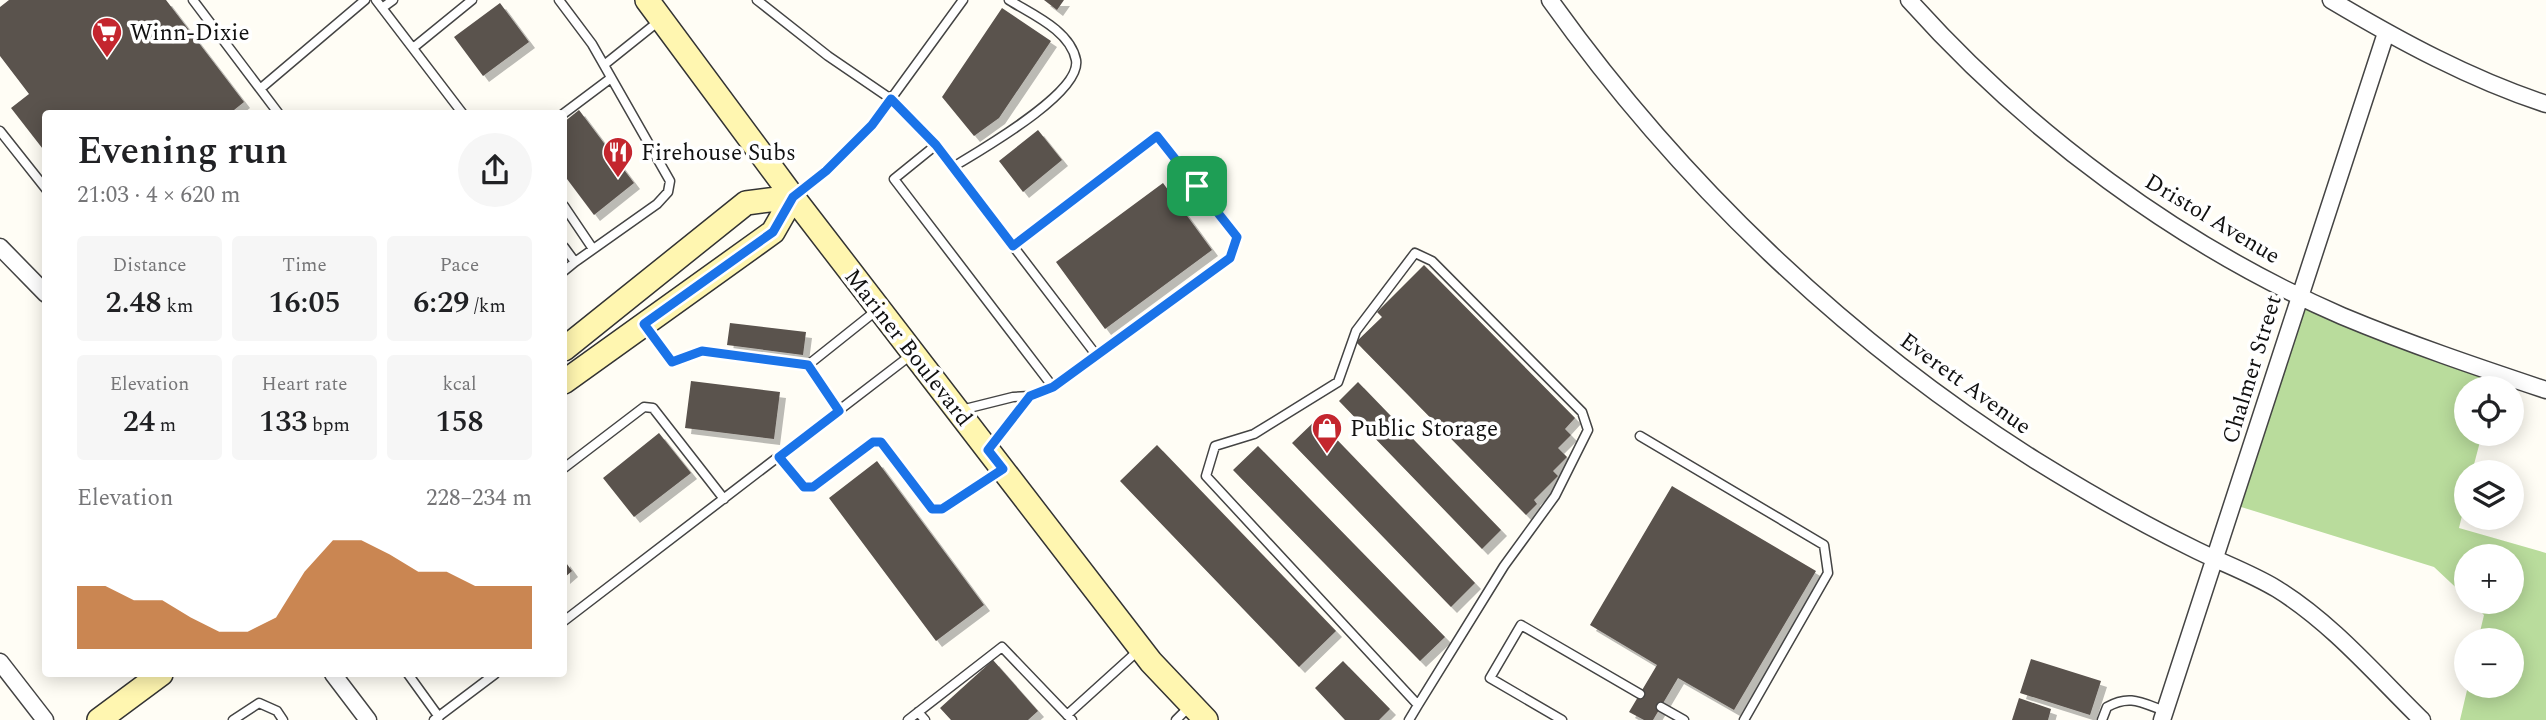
<!DOCTYPE html>
<meta charset="utf-8">
<style>
body{margin:0;font-family:Spectral,serif;background:#f6f6f6;color:#202124;height:100vh;display:flex;flex-direction:column;font-size:26px;white-space:nowrap}
*{box-sizing:border-box;margin:0}
p{font-size:23px;color:#757577}
.icon{flex:none;width:38px;height:38px;fill:none;stroke:currentColor;stroke-width:2;stroke-linecap:round;stroke-linejoin:round}
.map{position:relative;flex:1;overflow:hidden}
.side{position:absolute;left:42px;top:110px;width:525px;height:567px;display:flex;flex-direction:column;background:#fff;border-radius:7px;box-shadow:0 4px 18px #0003}
.side>*{flex:none}
.fabs{position:absolute;left:2454px;top:376px;display:grid;gap:14px}
.fabs a{display:grid;place-items:center;width:70px;height:70px;border-radius:50%;background:#fff;box-shadow:0 4px 18px #0003;font-size:35px}
.pin{position:absolute;display:grid;place-items:center;width:60px;height:60px;color:#fff;margin:-30px;border-radius:14px;box-shadow:0 4px 10px #0006}
.round{display:grid;place-items:center;flex:none;width:74px;height:74px;border-radius:37px;background:#f6f6f6}
.head{display:flex;align-items:center;justify-content:space-between;height:119px;padding:0 35px}
h1{font-size:38px;font-weight:600;line-height:52px}
.figures{display:grid;grid-template-columns:repeat(3,1fr);gap:10px;height:119px;padding:7px 35px}
.figures div{display:grid;align-content:center;border-radius:7px;background:#f6f6f6;text-align:center}
.figures b{font-size:30px;font-weight:600}
.figures small{font-size:19px;font-weight:400}
.figures p{font-size:19px}
.chart{height:196px;padding:14px 35px}
.chart p{display:flex;justify-content:space-between}
.chart svg{width:100%;height:126px;margin-top:7px;fill:#b45309;opacity:.7}
.map>svg:first-child{display:block}
</style>
<div class="map">
<svg width="2546" height="720" viewBox="0 0 2546 720">
<defs>
<filter id="shadow"><feDropShadow dx="6" dy="6" stdDeviation="0" flood-color="#0004"/></filter>
</defs>
<rect width="100%" height="100%" fill="#fffdf5"/>
<path fill="#b9dc9c" d="M2304 295 2431 344 2494 384 2493 388H2466V434H2482L2472 472H2466V499L2459 528 2546 553V720H2460L2468 686H2511V640H2478L2484 615 2471 602H2511V556H2466V597L2434 567 2238 506Z"/>
<path fill="#5a524d" filter="url(#shadow)" d="M9 0H166L244 102 229 114H46V153L11 108 29 94 0 56V7Z
M1044 0H1064L1057 10Z
M500 3 529 42 483 76 454 37Z
M1002 8 1051 41 999 118 974 136 942 97Z
M579 110 634 183 594 215 564 175V122Z
M1038 130 1062 160 1023 192 999 161Z
M1163 183 1212 250 1105 329 1056 262Z
M1424 265 1575 418 1565 429 1571 435 1558 448 1567 457 1553 471 1558 476 1534 500 1537 504 1526 515 1356 342 1382 317 1377 312Z
M730 323 806 332 803 355 727 345Z
M691 381 780 392 774 439 685 428Z
M1358 382 1501 530 1482 549 1339 401Z
M1317 419 1475 583 1451 607 1292 443Z
M659 433 691 473 634 517 603 478Z
M1157 445 1336 631 1299 667 1120 481Z
M1258 446 1445 637 1420 661 1233 470Z
M877 461 984 605 936 641 829 498Z
M1672 486 1816 571 1734 710 1678 678 1653 720H1644L1629 712 1657 665 1590 625Z
M564 560 572 571 564 578Z
M2031 659 2101 681 2090 715 2020 693Z
M993 660 1038 711 1028 720H951L940 708Z
M1343 661 1390 709 1379 720H1345L1315 688Z
M2019 698 2051 709 2048 720H2012Z"/>
<g fill="none" stroke-linecap="round" stroke-linejoin="round">
<g stroke="#444" stroke-width="11">
<path id="service" d="M193 0 279 114
M376 0 463 114
M559 0 592 44 670 181 668 192 657 204 575 262
M757 0 828 56 891 99 936 145 894 179 1053 387 1030 396 1013 397 961 410
M382 8 393 0
M413 48 472 0
M604 65 659 21
M260 89 365 0
M563 114 611 78
M0 131 46 189
M936 145 1097 356 1053 387
M953 167C979 151 1082 93 1076 60 1070 30 1031 14 1009 0
M796 195 826 171 872 125 963 0
M564 206 593 249
M1013 246 1157 136 1237 237 1230 258 1097 356
M564 247 575 262 564 271
M646 327 672 362 702 351 808 365 839 411
M808 365 877 310
M1640 436 1824 545 1828 573 1744 720
M990 448 1030 396
M779 457 804 487H813L873 442H881L932 509H942L1000 471
M564 468 644 407 653 408 724 499
M564 621 911 355
M408 674 439 717
M1661 707 1684 720
M918 712 925 720
M1067 715 1140 649
M233 720 259 703 277 711 283 720
M434 720 495 674
M908 720 1002 647 1072 720
M1176 720 1189 707
M1409 720 1418 705 1504 566 1555 496 1588 430 1582 412 1432 261 1415 253 1356 331 1338 382 1254 434 1215 446 1206 476 1418 705
M1562 720 1490 678 1521 625 1640 694
M2102 720 2107 707C2130 694 2142 703 2165 711"/>
</g>
<g stroke="#444" stroke-width="19">
<path id="minor" d="M1550 0C1679 181 1846 341 2035 460 2085 491 2137 521 2190 547 2219 562 2249 572 2277 589 2332 623 2376 675 2422 720
M1909 0C2027 132 2179 245 2342 316 2409 344 2477 367 2546 390
M2331 0C2400 41 2470 79 2546 104
M0 247 46 294
M0 662 45 720
M333 674 368 720
M2162 720C2238 492 2310 261 2386 33"/>
</g>
<g stroke="#333" stroke-width="26">
<path id="secondary" d="M647 0 793 197 1151 662 1206 720
M564 349 746 203 793 197
M564 382 773 232 793 197
M99 720 161 674"/>
</g>
<use href="#service" stroke="#fff" stroke-width="8"/>
<use href="#minor" stroke="#fff" stroke-width="16"/>
<use href="#secondary" stroke="#fff6b0" stroke-width="23"/>
</g>
<g fill="none" stroke-linecap="round" stroke-linejoin="round">
<g stroke="#fff" stroke-width="14">
<path id="route" d="M891 99 936 145 1013 246 1157 136 1237 237 1230 258 1053 387 1030 396 988 450 1003 469 942 509H932L881 442H873L813 487H804L779 457 839 411 808 365 702 351 672 362 644 324 773 232 793 197 826 171 872 125Z"/>
</g>
<use href="#route" stroke="#1a73e8" stroke-width="9"/>
</g>
<defs>
<g id="supermarket-pin" transform="scale(1.575)"><path d="M0 17L-7.5 6A9.5 9.5 0 1 1 7.5 6Z" fill="#c4262e" stroke="#fff"/><path d="M-6-5.5h2.5l.6 2H6L4.5 2H-2.5L-4.4-4H-6ZM-1.5 3.2a1.3 1.3 0 1 0 .1 0ZM3 3.2a1.3 1.3 0 1 0 .1 0Z" fill="#fff"/></g>
<g id="restaurant-pin" transform="scale(1.575)"><path d="M0 17L-7.5 6A9.5 9.5 0 1 1 7.5 6Z" fill="#c4262e" stroke="#fff"/><path d="M-5-6h1v4h1v-4h1v4h1v-4h1v5L-1.5 .5V6h-2V.5L-5-1ZM5-6V6H3V1.5H1.5Q1.5-4 5-6Z" fill="#fff"/></g>
<g id="shop-pin" transform="scale(1.575)"><path d="M0 17L-7.5 6A9.5 9.5 0 1 1 7.5 6Z" fill="#c4262e" stroke="#fff"/><path d="M-5-2.5h2.3a2.7 3.5 0 0 1 5.4 0H5L5.5 6h-11ZM-1.5-2.5h3a1.5 2.3 0 0 0-3 0Z" fill="#fff"/></g>
</defs>
<g fill-rule="evenodd">
<use href="#supermarket-pin" x="107" y="32"/>
<use href="#restaurant-pin" x="618" y="152"/>
<use href="#shop-pin" x="1327" y="428"/>
</g>
<g text-anchor="middle" stroke-width="7" stroke-linejoin="round" paint-order="stroke">
<g font-size="23" fill="#111" stroke="#fff" text-anchor="start">
<text x="130" y="40">Winn-Dixie</text>
<text x="641" y="160">Firehouse Subs</text>
<text x="1350" y="436">Public Storage</text>
</g>
<g font-size="23" fill="#111" stroke="#fff">
<text transform="translate(2213 218) rotate(31)" y="8">Dristol Avenue</text>
<text transform="translate(909 347) rotate(52)" y="8">Mariner Boulevard</text>
<text transform="translate(2251 369) rotate(-73)" y="8">Chalmer Street</text>
<text transform="translate(1966 383) rotate(36)" y="8">Everett Avenue</text>
</g>
</g>
</svg>
<div class="fabs">
<a><svg class="icon" aria-label="locate" viewBox="0 0 24 24"><circle cx="12" cy="12" r="6"/><path d="M12 2v4M12 18v4M2 12h4M18 12h4"/></svg></a>
<a><svg class="icon" aria-label="layers" viewBox="0 0 24 24"><path d="M12 4l9 5-9 5-9-5zM3 14l9 5 9-5"/></svg></a>
<a>+</a>
<a>−</a>
</div>
<div class="pin" style="left:1197px;top:186px;background:#1e9e55"><svg class="icon" aria-label="arrive" viewBox="0 0 24 24"><path d="M6 21V4h12l-3 4 3 4H6"/></svg></div>
<section class="side">
<div class="head"><div><h1>Evening run</h1><p>21:03 · 4 × 620 m</p></div><a class="round"><svg class="icon" aria-label="share" viewBox="0 0 24 24"><path d="M12 15V3M7 8l5-5 5 5M5 13v7h14v-7"/></svg></a></div>
<div class="figures">
<div><p>Distance</p><b>2.48<small> km</small></b></div>
<div><p>Time</p><b>16:05</b></div>
<div><p>Pace</p><b>6:29<small> /km</small></b></div>
</div>
<div class="figures">
<div><p>Elevation</p><b>24<small> m</small></b></div>
<div><p>Heart rate</p><b>133<small> bpm</small></b></div>
<div><p>kcal</p><b>158</b></div>
</div>
<div class="chart"><p><span>Elevation</span>228–234 m</p>
<svg viewBox="0 0 160 44" preserveAspectRatio="none"><path d="M0 44V22L10 22L20 27L30 27L40 33L50 38L60 38L70 33L80 17L90 6L100 6L110 11L120 17L130 17L140 22L150 22L160 22V44z"/></svg>
</div>
</section>
</div>
